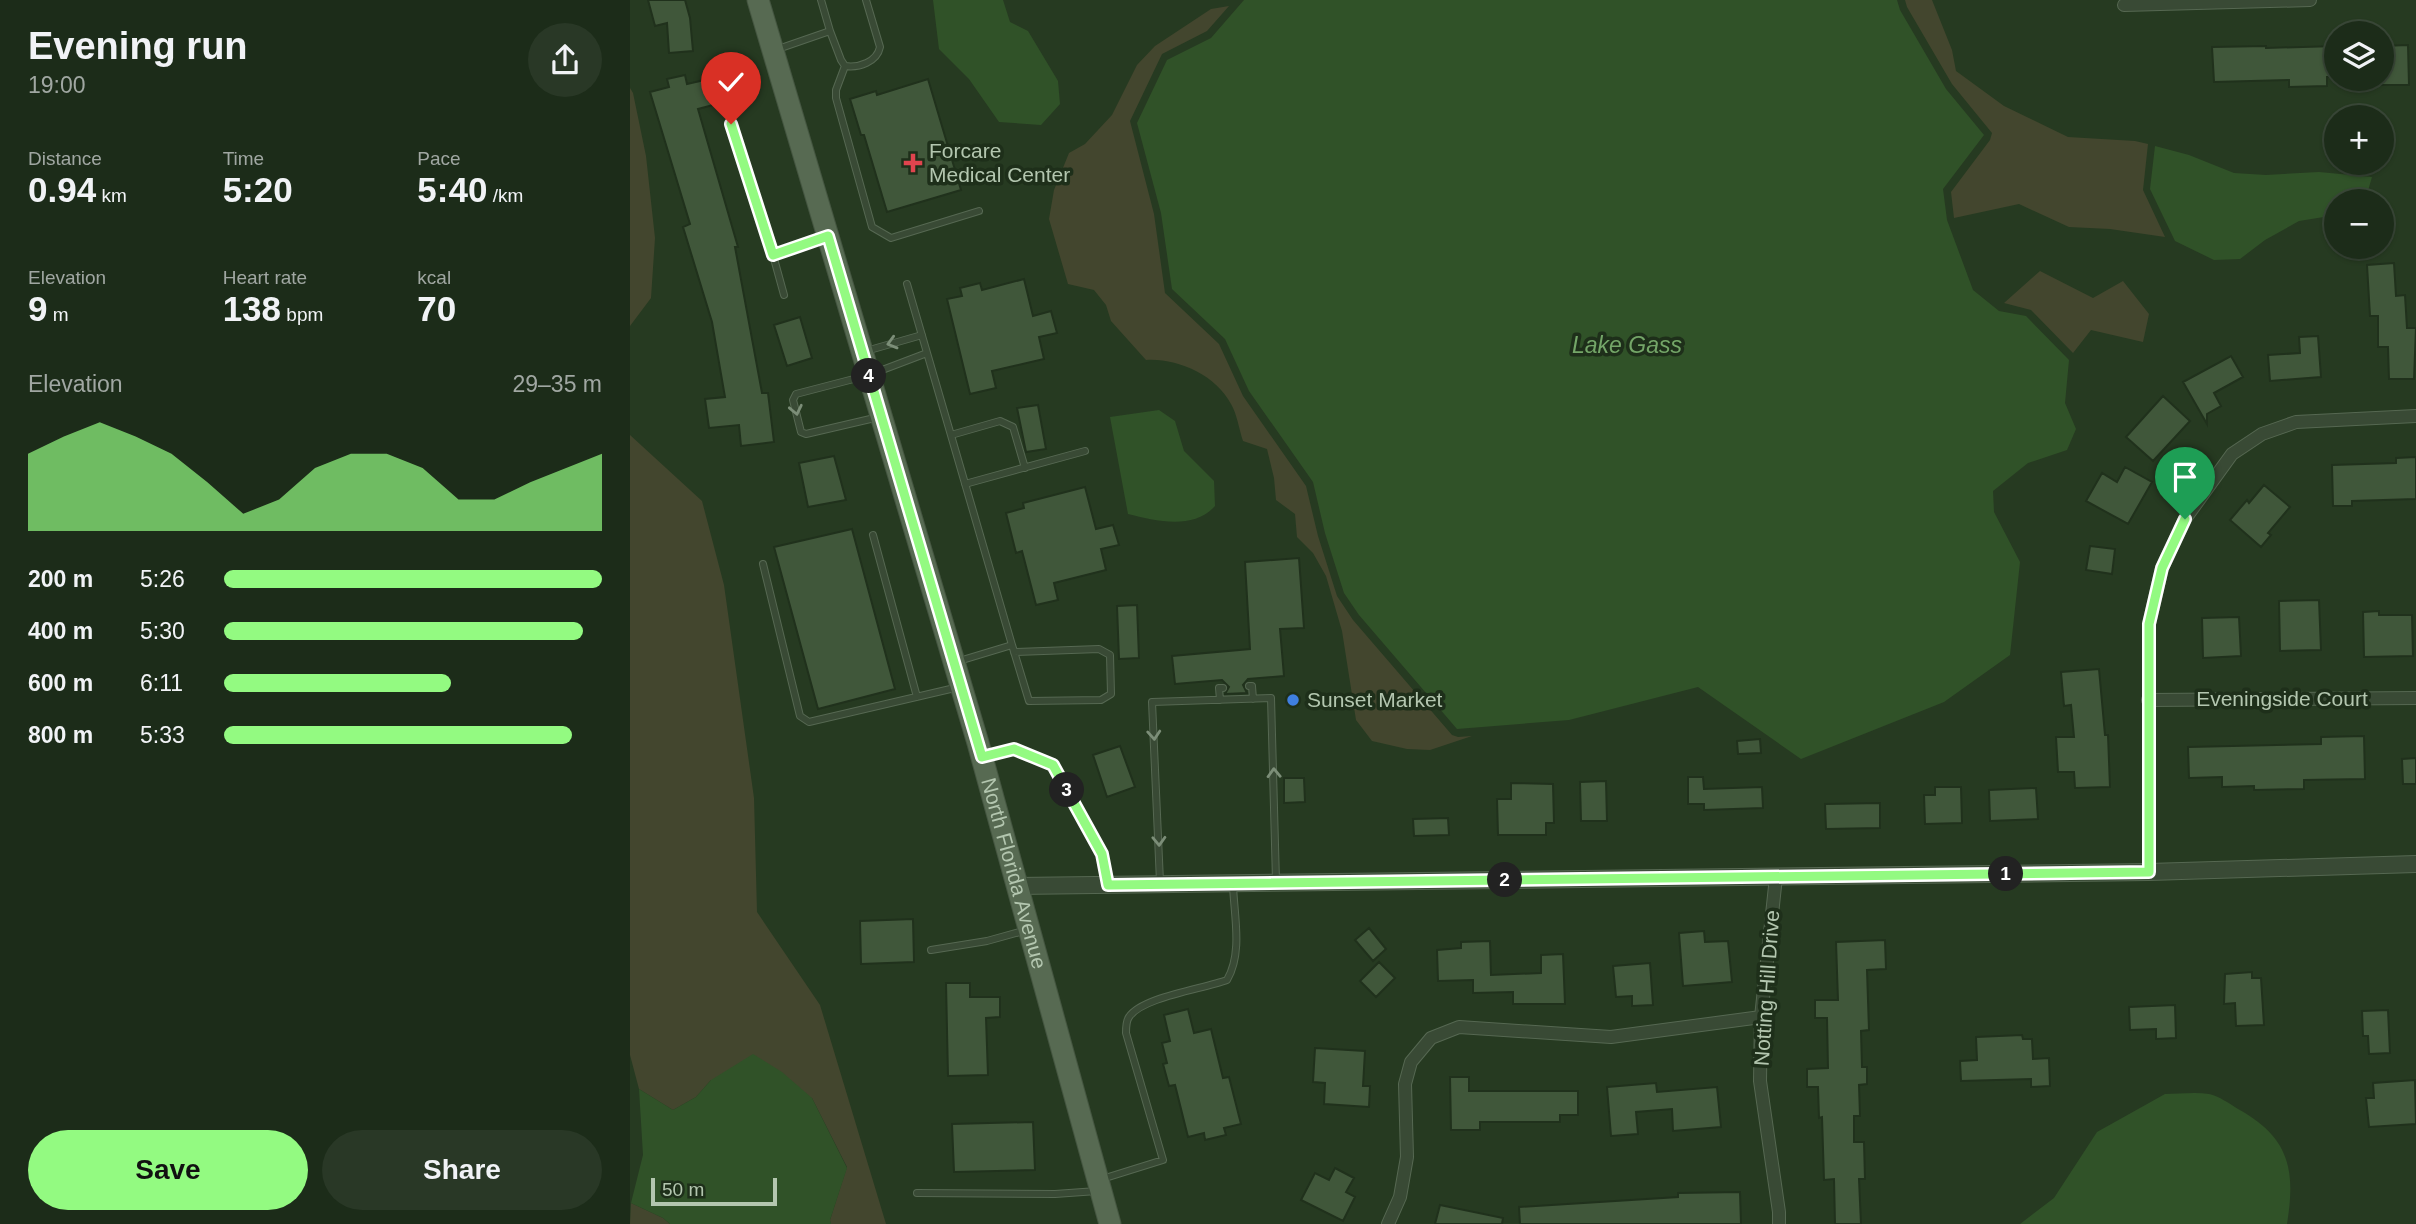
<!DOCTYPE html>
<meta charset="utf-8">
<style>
body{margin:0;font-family:Helvetica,sans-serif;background:#293826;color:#f1f3f6;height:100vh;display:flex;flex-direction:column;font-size:26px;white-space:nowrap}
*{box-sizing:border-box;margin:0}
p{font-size:23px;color:#a0a7a2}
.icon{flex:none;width:38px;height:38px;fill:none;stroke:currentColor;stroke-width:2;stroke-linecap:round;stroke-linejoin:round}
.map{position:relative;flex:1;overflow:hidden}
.sheet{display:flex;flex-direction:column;background:#1c2c19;width:630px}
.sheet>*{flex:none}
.tools{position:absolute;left:1694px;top:21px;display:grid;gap:14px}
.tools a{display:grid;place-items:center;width:70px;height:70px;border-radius:50%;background:#1c2c19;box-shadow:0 2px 5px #0004,0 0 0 2px #3a4838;font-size:35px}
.scale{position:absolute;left:21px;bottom:18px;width:126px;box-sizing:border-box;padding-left:7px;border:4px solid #b3c6af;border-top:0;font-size:19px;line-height:24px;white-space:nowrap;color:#b3c6af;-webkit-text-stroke:5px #1e2f1a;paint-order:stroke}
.pin{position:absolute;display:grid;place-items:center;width:60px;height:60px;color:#fff;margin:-72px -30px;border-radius:50% 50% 50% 0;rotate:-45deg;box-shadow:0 0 7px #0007}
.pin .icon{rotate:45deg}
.km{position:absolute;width:35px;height:35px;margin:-18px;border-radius:50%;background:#222;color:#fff;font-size:19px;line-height:35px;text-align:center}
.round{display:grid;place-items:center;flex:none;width:74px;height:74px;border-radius:37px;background:#293826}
.headline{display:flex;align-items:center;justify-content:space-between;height:119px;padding:0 28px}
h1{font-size:38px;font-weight:600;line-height:52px}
.stats{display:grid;grid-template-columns:repeat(3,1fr);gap:10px;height:119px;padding:7px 28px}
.stats div{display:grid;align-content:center}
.stats b{font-size:35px;font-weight:600}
.stats small{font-size:19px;font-weight:400}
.stats p{font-size:19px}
.chart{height:196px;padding:14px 28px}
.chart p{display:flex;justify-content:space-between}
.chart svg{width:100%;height:126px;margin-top:7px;fill:#93fa81;opacity:.7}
.action{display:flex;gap:14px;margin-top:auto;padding:14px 28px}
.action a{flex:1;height:80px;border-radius:42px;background:#93fa81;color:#111;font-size:28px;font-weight:600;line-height:80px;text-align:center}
.action a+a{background:#293826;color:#f1f3f6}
ul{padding:0 28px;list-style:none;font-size:23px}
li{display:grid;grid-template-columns:112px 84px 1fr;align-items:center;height:52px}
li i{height:18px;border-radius:9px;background:#93fa81}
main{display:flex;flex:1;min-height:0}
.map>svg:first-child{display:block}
</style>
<main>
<section class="sheet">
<div class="headline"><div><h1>Evening run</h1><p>19:00</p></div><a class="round"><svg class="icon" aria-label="share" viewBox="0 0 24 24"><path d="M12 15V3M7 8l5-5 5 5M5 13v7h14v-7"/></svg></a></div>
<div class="stats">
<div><p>Distance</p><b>0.94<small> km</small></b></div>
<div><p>Time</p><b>5:20</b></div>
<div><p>Pace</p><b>5:40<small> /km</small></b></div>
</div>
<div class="stats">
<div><p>Elevation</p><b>9<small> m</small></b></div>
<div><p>Heart rate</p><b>138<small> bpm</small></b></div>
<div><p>kcal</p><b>70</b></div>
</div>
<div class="chart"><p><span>Elevation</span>29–35 m</p>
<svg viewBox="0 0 160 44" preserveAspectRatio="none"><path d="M0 44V17L10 11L20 6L30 11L40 17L50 27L60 38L70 33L80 22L90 17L100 17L110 22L120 33L130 33L140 27L150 22L160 17V44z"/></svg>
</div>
<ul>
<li><b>200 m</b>5:26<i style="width:100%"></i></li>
<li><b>400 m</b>5:30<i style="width:95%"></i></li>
<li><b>600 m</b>6:11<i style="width:60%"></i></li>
<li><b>800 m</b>5:33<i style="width:92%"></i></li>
</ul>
<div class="action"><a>Save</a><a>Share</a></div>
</section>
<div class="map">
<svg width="1786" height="1224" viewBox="0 0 1786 1224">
<rect width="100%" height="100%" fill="#263a21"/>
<path fill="#43462e" d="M1275 0H1302L1322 50 1326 71 1374 106 1438 137 1505 141 1518 144 1513 190 1535 237 1480 229 1439 227 1389 204 1324 218 1321 192 1360 140 1362 133 1322 84 1277 7Z
M599 6 577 31 532 54 500 121 524 214 535 293 589 344 613 396 676 486 688 536 707 596 723 620 822 735 828 737 842 736 800 750 777 749 742 741 726 720 712 631 696 576 683 553 667 537 665 514 646 500 644 478 637 449 613 441C609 429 607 414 601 404 586 375 547 358 516 360L481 321 476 305 464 290 438 284 419 219 424 190 439 153 455 144 482 115 507 65 525 46 581 9Z
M0 88 3 93 16 156 25 238 21 298 0 326Z
M1410 271 1463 298 1493 281 1519 314 1513 342 1461 330 1443 353 1401 310 1374 303Z
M0 435 72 501 94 585 124 798 127 912 190 1005 256 1224H201L200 1220 217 1167 182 1098 81 1080 66 1097 43 1110 9 1089 0 1055Z
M1 1203 33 1218 40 1224H0Z"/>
<path fill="#305228" d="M303 0H373L380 22 398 31 428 81 430 104 411 125 369 122 339 79 309 49Z
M614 0H1267L1270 10 1316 89 1354 135 1313 189 1317 220 1343 290 1369 311 1396 316 1439 360 1435 403 1446 429 1437 450 1398 463 1363 491 1364 512 1390 562 1380 655 1314 702 1171 759 1068 687 939 720 827 729 729 615 714 593 695 533 683 482 619 391 595 339 542 289 531 213 507 123 537 60 581 38Z
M1525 146 1559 155 1604 173 1636 175 1689 172 1742 177 1735 201H1706V215L1669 221 1635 240 1610 259 1584 260 1545 241 1520 189Z
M529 410 545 421 554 451 584 481 585 506C564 530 526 521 498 514L480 417Z
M123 1054 152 1072 182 1098 217 1168 200 1220 201 1224H40L33 1218 1 1203 13 1155 9 1089 43 1110 66 1097 81 1080Z
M1535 1094C1549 1094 1565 1092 1579 1094 1589 1096 1600 1104 1608 1109 1659 1137 1666 1169 1657 1224H1390L1424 1198 1467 1132Z"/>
<path fill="#40573a" stroke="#20311c" stroke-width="2" d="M18 0H55L60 18 63 51 39 53 37 23 25 26Z
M1778 45 1779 85H1752V46Z
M1636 46V48L1706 46V77H1697V86L1659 87V80L1584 82 1582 47Z
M55 75 57 84 96 75 102 100 68 109 108 247H105L132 393H138L144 442 111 446 109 425 79 428 75 399 95 397 82 322 53 227 60 224 20 92 39 87 37 79Z
M298 79 331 190 257 212 234 135H231L220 99 246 91 247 95Z
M1764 263 1766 296 1775 295 1777 328H1786L1784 379H1759L1758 347H1748V316H1740L1737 265Z
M394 279 403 316 421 311 427 333 409 337 414 359 362 371 366 388 340 394 317 299 332 296 330 288 350 283 352 290Z
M170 317 182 358 157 366 144 325Z
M1688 336 1691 377 1640 381 1638 355 1670 353 1669 337Z
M1601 356 1613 377 1584 393 1591 406 1577 414V424L1553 382Z
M1533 396 1560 421 1523 461 1496 437Z
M408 405 416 449 396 452 387 408Z
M204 456 216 500 178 507 169 463Z
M1786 457V499L1722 501V506H1703L1702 465 1766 463V458Z
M1495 467 1522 482 1498 524 1456 501 1472 473 1487 482Z
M1634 485 1660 507 1638 533 1641 535 1631 547 1600 520 1617 500 1619 503Z
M455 487 466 529 483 525 489 545 471 549 476 570 424 583 428 600 406 605 392 551 386 553 376 513 394 508 393 503Z
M222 529 265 689 188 709 144 547Z
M1460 546 1485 549 1482 574 1456 570Z
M669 558 674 628 650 629 654 676 618 679 613 685 617 693 595 694 599 687 592 680 545 684 542 656 620 649 615 562Z
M1689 600 1691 650 1650 651 1649 601Z
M507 605 509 658 489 659 487 606Z
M1749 611V615H1782L1783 656 1734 657 1733 612Z
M1609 617 1611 656 1573 658 1572 618Z
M1469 669 1475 735H1478L1480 787 1445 788 1444 772H1428L1426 737H1444L1441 705 1434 706 1431 672Z
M1734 736 1735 779 1674 780V789L1624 790V786L1592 787V777L1559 778 1558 747 1691 744V737Z
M1130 739 1131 753 1108 754 1107 741Z
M490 746 505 787 477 797 463 755Z
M1786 758V784H1773L1772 759Z
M1058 777H1073L1074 789 1132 787 1133 808 1074 810V804H1058Z
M654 778H674L675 802 654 803Z
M976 781 977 821H951L950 782Z
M881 783 923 784 924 823H916V835H868L867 799H881Z
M1305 787H1331L1332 823 1295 824 1294 795H1305Z
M1406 788 1408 819 1360 821 1359 790Z
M1250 803V828L1196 829 1195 804Z
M818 818 819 835 784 836 783 819Z
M283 919 284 962 231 964 230 921Z
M739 928 756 949 743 961 725 940Z
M1074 931 1075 942 1098 941 1102 982 1053 986 1049 933Z
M1255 940 1256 969 1237 970 1239 1030 1231 1031 1232 1067H1237V1084L1229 1085 1230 1116H1224V1142H1234L1235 1179H1229L1231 1224H1205L1204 1179 1194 1180 1192 1117 1189 1118 1188 1087H1177V1069L1198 1068 1197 1018H1185V1000H1208L1206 942Z
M860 941 861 975 911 973V955L933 954 935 1004H883V992L843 993V980L808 981 807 950 831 948V942Z
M749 962 765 978 746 997 730 981Z
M1020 963 1023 1005 1002 1006V996L986 997 983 966Z
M1622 972V978H1631L1634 1025 1606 1026 1605 1003 1594 1004 1595 974Z
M316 983H340V997H370V1017L356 1018 358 1075 318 1076Z
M1545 1005 1546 1038 1526 1039V1029L1500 1030 1499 1007Z
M558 1009 564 1033 581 1029 593 1078 599 1077 611 1124 594 1128 596 1135 575 1140 574 1133 558 1137 545 1085 539 1086 533 1064 537 1063 532 1043 540 1041 534 1015Z
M1758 1010 1760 1053 1739 1054 1738 1036H1733L1732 1011Z
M1392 1035 1393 1039H1402L1403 1059 1419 1058 1420 1086 1401 1087V1079L1331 1081 1330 1061 1347 1060 1346 1037Z
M685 1048 735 1051 733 1086H740L739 1107 694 1104 695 1083 683 1082Z
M820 1077H839V1091H948V1115H930V1122H850V1130H821Z
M1785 1080 1786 1124 1739 1127 1736 1098H1744L1743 1083Z
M1026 1083 1027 1092 1087 1087 1091 1127 1043 1131 1042 1109 1006 1112 1008 1134 981 1136 977 1087Z
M403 1122 405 1170 324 1172 322 1124Z
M705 1168 724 1178 716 1192 725 1197 713 1221 671 1200 685 1173 699 1180Z
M1110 1192 1111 1224H890L889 1207 1048 1197V1193Z
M810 1205 873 1218 872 1224H805Z"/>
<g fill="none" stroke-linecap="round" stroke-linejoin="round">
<g stroke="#566852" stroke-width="8">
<path id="service" d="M191 0 200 31
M148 49 200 31 211 60 215 66C229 68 247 62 250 47L236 0
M215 66 206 90V98L242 227 261 238 349 211
M101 124 143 255 196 236
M143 255 154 295
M277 284 382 645 329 661
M236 351 292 335
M249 417 176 434 171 432 163 400 166 394 239 375 297 353
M321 435 370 421 383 427 395 468
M335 484 455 451
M243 535 287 697
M133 564 170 716 179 722 329 687
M382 645 399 701 471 700 481 694 480 655 469 649 384 652
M619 686H622L623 699
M590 700 589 688H593
M356 756 384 749 423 765 473 854 478 883
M530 882 522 702 641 698 646 881
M301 950 357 941 397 930
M472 1179 533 1160 496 1033C496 1028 496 1021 499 1017 512 997 573 989 597 980 613 953 604 915 603 885
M287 1193 425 1194 467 1191"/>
</g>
<g stroke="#566852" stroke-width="14">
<path id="minor" d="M1494 5 1680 0
M1518 700 1786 698
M1519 872V624L1532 568 1555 519 1602 454 1632 434 1666 422 1786 416
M1146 877 1131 1017 1130 1081 1149 1212V1224
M758 1224 770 1197 777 1157 775 1084 781 1062 801 1038 829 1027 981 1037 1131 1017"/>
</g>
<g stroke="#566852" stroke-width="18">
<path id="tertiary" d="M387 886 1519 872 1786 864"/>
</g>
<g stroke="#455641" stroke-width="23">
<g id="primary">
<path id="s1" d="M128 0 348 743 480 1224"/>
</g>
</g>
<use href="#service" stroke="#394a35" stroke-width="6"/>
<use href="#minor" stroke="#394a35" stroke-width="12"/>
<use href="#tertiary" stroke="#394a35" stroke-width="16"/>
<use href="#primary" stroke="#576a52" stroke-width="21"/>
</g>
<defs><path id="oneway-chevron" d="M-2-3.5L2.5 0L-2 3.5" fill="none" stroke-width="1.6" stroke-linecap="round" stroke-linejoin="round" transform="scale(1.75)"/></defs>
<g stroke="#7c8e78">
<use href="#oneway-chevron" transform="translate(262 343) rotate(164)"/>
<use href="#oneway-chevron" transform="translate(166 410) rotate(78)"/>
<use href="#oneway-chevron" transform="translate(524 735) rotate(86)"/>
<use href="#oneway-chevron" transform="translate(644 773) rotate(-92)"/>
<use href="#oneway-chevron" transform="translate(529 841) rotate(88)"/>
</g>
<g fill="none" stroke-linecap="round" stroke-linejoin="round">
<g stroke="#fff" stroke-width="14">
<path id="route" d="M101 124 143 255 198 236 352 757 384 749 423 765 472 854 478 885 1519 872V624L1532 568 1555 519"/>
</g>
<use href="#route" stroke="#93fa81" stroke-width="9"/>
</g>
<path fill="#e0444e" stroke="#1e2f1a" stroke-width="2.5" d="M279.5 152.5h7v7h7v7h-7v7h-7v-7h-7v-7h7z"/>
<circle fill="#3f7fe0" stroke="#1e2f1a" stroke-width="2.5" cx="663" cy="700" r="7"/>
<g text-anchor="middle" stroke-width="7" stroke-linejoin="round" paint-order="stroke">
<g font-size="21" fill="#b3c6af" stroke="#1e2f1a" text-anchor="start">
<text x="299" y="158">Forcare<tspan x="299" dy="24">Medical Center</tspan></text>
<text x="677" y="707">Sunset Market</text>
</g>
<g font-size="21" fill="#b3c6af" stroke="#1e2f1a">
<text x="1652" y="706">Eveningside Court</text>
<text dy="7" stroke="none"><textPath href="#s1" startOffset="910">North Florida Avenue</textPath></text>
<text transform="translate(1137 988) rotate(-86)" y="7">Notting Hill Drive</text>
</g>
<g font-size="23" font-style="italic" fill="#74a668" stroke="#1e2f1a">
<text x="997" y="353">Lake Gass</text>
</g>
</g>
</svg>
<div class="tools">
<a><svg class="icon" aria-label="layers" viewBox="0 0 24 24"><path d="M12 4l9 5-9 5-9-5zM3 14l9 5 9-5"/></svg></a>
<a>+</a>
<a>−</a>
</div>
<div class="scale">50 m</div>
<div class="pin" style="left:1555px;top:519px;background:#1e9e55"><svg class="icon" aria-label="arrive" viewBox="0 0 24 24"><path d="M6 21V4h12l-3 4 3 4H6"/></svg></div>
<div class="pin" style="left:101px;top:124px;background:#d93025"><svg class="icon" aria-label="check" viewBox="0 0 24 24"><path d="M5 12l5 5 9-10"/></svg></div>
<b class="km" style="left:1376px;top:874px">1</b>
<b class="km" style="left:875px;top:880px">2</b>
<b class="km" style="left:437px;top:790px">3</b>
<b class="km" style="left:239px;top:376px">4</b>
</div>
</main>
